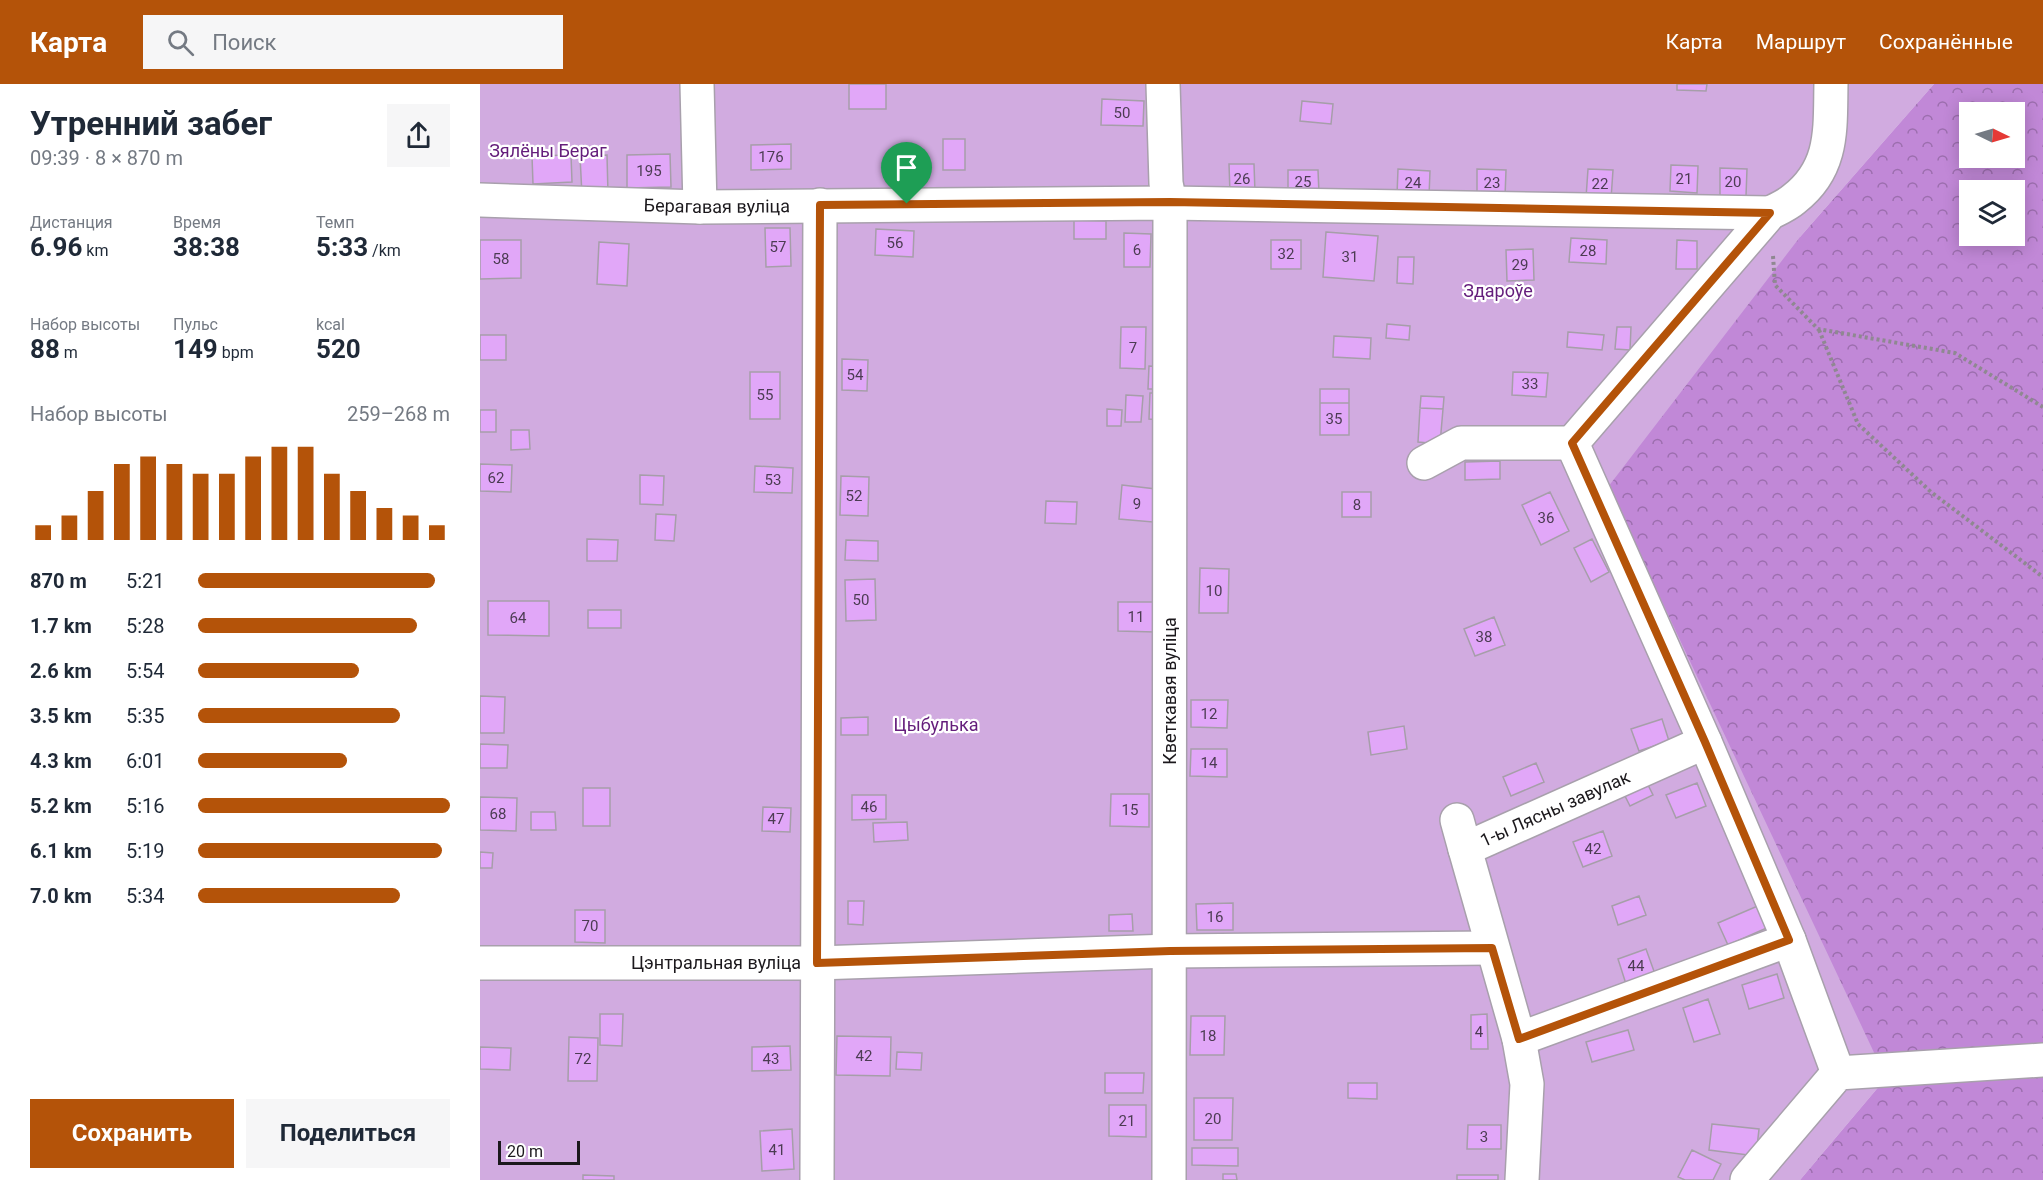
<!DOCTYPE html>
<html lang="ru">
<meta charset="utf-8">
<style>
body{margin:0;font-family:Roboto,sans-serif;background:#f6f6f7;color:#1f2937;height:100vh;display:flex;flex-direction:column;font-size:22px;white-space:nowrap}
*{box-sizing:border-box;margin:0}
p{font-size:20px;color:#747a83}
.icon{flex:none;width:33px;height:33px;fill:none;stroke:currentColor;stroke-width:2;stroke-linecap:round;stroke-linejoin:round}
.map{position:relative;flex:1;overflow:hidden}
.drawer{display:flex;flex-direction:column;background:#fff;width:480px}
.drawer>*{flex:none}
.needle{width:39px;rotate:95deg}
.fabs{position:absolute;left:1479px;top:18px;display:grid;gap:12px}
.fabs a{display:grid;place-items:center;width:66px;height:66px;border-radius:0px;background:#fff;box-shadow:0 3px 15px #0003;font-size:30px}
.scale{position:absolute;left:18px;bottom:15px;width:82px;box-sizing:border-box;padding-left:6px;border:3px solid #1b181c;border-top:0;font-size:16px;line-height:21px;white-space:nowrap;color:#1b181c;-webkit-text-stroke:4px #fff;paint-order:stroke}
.pin{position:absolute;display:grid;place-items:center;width:51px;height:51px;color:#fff;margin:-62px -26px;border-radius:50% 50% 50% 0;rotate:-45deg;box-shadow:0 0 6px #0007}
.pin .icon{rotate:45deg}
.round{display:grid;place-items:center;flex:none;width:63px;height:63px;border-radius:0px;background:#f6f6f7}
.summary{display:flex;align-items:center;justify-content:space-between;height:102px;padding:0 30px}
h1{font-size:33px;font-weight:700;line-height:45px}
.figures{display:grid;grid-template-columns:repeat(3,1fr);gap:9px;height:102px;padding:6px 30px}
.figures div{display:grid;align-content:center}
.figures b{font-size:26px;font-weight:700}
.figures small{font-size:16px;font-weight:400}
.figures p{font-size:16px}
.chart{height:168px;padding:12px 30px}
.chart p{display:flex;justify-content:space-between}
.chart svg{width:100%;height:108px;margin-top:6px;stroke:#b45309;stroke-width:6}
.cta{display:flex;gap:12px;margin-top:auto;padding:12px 30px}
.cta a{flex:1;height:69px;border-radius:0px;background:#b45309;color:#fff;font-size:24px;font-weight:700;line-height:69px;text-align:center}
.cta a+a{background:#f6f6f7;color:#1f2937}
ul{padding:0 30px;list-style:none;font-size:20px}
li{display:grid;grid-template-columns:96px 72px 1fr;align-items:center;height:45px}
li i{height:15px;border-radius:8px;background:#b45309}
header{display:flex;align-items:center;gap:36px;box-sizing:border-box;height:84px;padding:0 30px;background:#b45309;color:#fff}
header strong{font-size:28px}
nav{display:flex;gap:33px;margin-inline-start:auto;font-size:21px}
.search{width:420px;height:54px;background:#f6f6f7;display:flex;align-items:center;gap:15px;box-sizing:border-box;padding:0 21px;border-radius:0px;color:#747a83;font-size:22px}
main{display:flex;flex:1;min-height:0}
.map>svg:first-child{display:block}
</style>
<header>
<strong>Карта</strong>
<div class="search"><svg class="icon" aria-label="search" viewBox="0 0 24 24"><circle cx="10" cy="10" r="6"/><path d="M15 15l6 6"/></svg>Поиск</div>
<nav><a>Карта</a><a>Маршрут</a><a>Сохранённые</a></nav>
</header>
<main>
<section class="drawer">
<div class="summary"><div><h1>Утренний забег</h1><p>09:39 · 8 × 870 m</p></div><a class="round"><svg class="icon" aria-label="share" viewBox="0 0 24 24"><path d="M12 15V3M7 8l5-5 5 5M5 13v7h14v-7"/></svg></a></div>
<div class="figures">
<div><p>Дистанция</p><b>6.96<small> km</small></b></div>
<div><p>Время</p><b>38:38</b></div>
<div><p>Темп</p><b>5:33<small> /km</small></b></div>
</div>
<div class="figures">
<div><p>Набор высоты</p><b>88<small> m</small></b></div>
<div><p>Пульс</p><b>149<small> bpm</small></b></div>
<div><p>kcal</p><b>520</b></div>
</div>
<div class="chart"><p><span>Набор высоты</span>259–268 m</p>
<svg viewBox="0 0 160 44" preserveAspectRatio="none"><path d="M5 44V38M15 44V34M25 44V24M35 44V13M45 44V10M55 44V13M65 44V17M75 44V17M85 44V10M95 44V6M105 44V6M115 44V17M125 44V24M135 44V31M145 44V34M155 44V38"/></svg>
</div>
<ul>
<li><b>870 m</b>5:21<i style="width:94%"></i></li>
<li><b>1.7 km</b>5:28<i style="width:87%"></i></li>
<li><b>2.6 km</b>5:54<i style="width:64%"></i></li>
<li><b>3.5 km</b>5:35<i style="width:80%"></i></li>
<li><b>4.3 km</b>6:01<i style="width:59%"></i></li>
<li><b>5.2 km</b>5:16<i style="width:100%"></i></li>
<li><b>6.1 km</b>5:19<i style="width:97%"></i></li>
<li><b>7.0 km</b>5:34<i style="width:80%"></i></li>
</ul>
<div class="cta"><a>Сохранить</a><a>Поделиться</a></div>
</section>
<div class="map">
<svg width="1563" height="1096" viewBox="0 0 1563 1096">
<defs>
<pattern id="forest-crowns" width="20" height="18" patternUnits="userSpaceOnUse" patternTransform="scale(1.5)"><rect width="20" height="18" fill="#c188d7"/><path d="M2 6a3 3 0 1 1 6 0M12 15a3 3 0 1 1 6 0" fill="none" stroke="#9c6eae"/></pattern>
</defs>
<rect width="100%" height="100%" fill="#ede4f0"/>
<path fill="#d1abe0" d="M0 0H1454L1320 153 1406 994 1320 1096H0Z"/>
<path fill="url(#forest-crowns)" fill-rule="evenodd" d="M1454 0H1563V1096H1320L1406 994 1128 403 1320 153ZM1490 28H1534V74H1490ZM1490 106H1534V152H1490Z"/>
<path fill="#e1a7f8" stroke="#a69ea9" stroke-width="1.5" d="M369 0H406V25H369Z
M1197 0H1227L1226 7 1197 6Z
M622 15 664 17 663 42 621 41Z
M822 17 853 20 851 40 820 37Z
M463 55H485V86H463Z
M311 60V85L271 86V61Z
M190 70 191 103 147 104V71Z
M91 71 92 98 53 100 52 72Z
M127 71 128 110 102 111 100 72Z
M749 80H774L775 109H750Z
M1191 81 1218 82 1217 109 1190 107Z
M1240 84 1267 85 1266 112H1240Z
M918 85 950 87 949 112 917 111Z
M997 85 1026 86 1025 113 997 112Z
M1108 85 1133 86 1131 115 1106 114Z
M808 86H838L839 110H808Z
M594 136 626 137V155H594Z
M285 144H310L311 182 286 183Z
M396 145 434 147 433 173 395 171Z
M846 148 898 152 894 197 843 193Z
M644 149 671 150 670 183H644Z
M1091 154 1127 156 1126 180 1089 178Z
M0 156H41V194L0 195Z
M791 156H821V185H791Z
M1197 156 1217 157V185H1196Z
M119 158 149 160 147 202 117 200Z
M1053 165 1054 196 1027 197 1026 166Z
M918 173H934L933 200 917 199Z
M907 240 930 242 929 256 906 254Z
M641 243H666L665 285 640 284Z
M1137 243H1151L1150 266 1135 265Z
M1088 248 1124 251 1122 266 1087 263Z
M0 251H26V276H0Z
M854 252 891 254 890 275 853 273Z
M362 275 388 276 387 307 362 306Z
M669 282 681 283 680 305H668Z
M270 288H300V335H270Z
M1033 288 1068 289 1066 313 1032 311Z
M840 305H869V319H840Z
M670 309H682L681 336 669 335Z
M646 311 663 312 661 338H645Z
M941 312 964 313 963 325 940 324Z
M840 319H869V351H840Z
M940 324 963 325 960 360 938 358Z
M627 325 642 326 641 342H627Z
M0 326H16V348H0Z
M31 346H49L50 365 31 366Z
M1020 377V395L985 396V378Z
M0 380 32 381 31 408 0 407Z
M275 382 313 384 312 409 274 408Z
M160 391 184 392 183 421 160 420Z
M361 392 389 393 388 432 360 431Z
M642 401 676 405 673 438 639 435Z
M862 408H891V433H862Z
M1070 408 1089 447 1061 461 1042 421Z
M566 417 597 418 596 440 565 439Z
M176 430 196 431 194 457 175 456Z
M107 455 138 456 137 477H107Z
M1112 455 1129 488 1111 498 1094 464Z
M366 456 398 457V477L365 476Z
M720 484 749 485 748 529H719Z
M395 495 396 536 366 537 365 496Z
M8 517H69V552L8 551Z
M638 518H675V548L638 547Z
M108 526H141V544H108Z
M1014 533 1025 561 995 572 984 545Z
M0 612 25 613 24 649H0Z
M711 616H748L747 644 711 643Z
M388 633V651H361V634Z
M1182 635 1189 657 1159 667 1151 645Z
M924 642 927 665 891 671 888 648Z
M0 660 28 661 27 684H0Z
M711 665H747V693L710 692Z
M1056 679 1064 698 1031 712 1023 693Z
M1164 693 1173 711 1150 722 1141 704Z
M1217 699 1226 722 1196 734 1186 711Z
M103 704H130V742H103Z
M631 710H669V743L630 742Z
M372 711H406V735L372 736Z
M0 713 37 714 36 747 0 746Z
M283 723 311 724 310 748 282 747Z
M51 728H75L76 746H51Z
M427 738 428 756 394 758 393 739Z
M1123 747 1132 772 1103 783 1093 758Z
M0 768 13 769 12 784H0Z
M1159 812 1166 831 1138 841 1132 822Z
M368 817H384L383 841 368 840Z
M753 819V846H717L716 820Z
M1280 821 1289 843 1248 861 1238 839Z
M95 826H125V859L95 858Z
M652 830 653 847H629V831Z
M1166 865 1175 890 1146 900 1138 875Z
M1297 890 1304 914 1269 925 1262 901Z
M1228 915 1240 950 1214 958 1203 924Z
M120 930H143L142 962 120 961Z
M1007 930 1008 965H991V931Z
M711 932H745L744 971H710Z
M1148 946 1154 966 1112 978 1106 958Z
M357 952 411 953 410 992 356 991Z
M89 953 118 954 117 997H88Z
M310 962 311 986 272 987V963Z
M0 963 31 964 30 986 0 985Z
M417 968 442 969 441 986 416 985Z
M625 989H664L663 1009H625Z
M868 999H897V1015L868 1014Z
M714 1014H753L752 1056H714Z
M629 1021H666V1053L629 1052Z
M1232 1040 1279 1045 1276 1072 1229 1066Z
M988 1041H1021V1065H987Z
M312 1045 314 1085 282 1087 280 1047Z
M712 1064H758V1082L712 1081Z
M1212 1066 1241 1080 1233 1096H1205L1198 1093Z
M743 1090H756L757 1096H743Z
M103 1091 134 1092V1096H103Z
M977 1091H1018V1096H977Z"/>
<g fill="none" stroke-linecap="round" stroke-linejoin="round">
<g stroke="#a8a0ac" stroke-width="36">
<g id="minor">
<path d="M217 0 220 123"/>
<path d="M683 0 686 99 690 119 689 1096"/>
<path d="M1351 0C1350 45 1354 84 1314 115 1307 121 1298 125 1290 129L1092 359 1225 658 1309 856 1358 989"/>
<path id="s1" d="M0 116 220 123 690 119 1290 129"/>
<path d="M944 379 981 359H1092"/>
<path d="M977 736 985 765"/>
<path id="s2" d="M0 879H337L690 867 1012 864"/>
<path d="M1039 955 1309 856"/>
<path d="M337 1096 340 121"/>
<path id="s3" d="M1042 1096 1047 1000 1039 955 985 765 1225 658"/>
<path d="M1267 1096 1358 989 1563 976"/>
</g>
</g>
<path stroke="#8f8891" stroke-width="4" stroke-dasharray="3 3" stroke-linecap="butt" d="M1293 172 1295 201 1338 245 1475 269 1563 323
M1339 246 1378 340 1451 408 1563 493"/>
<use href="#minor" stroke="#fff" stroke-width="33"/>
</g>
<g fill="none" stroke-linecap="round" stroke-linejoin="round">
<g stroke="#fff" stroke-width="12">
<path id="route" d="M690 118 1290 129 1092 359 1225 658 1309 856 1039 955 1012 864 690 867 337 879 340 121Z"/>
</g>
<use href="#route" stroke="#b45309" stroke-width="8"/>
</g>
<g text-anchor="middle" stroke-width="4.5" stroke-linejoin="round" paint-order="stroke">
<g font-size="15" fill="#4c3c53">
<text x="642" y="34">50</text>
<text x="291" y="78">176</text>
<text x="169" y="92">195</text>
<text x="762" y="100">26</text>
<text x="1204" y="100">21</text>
<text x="823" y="103">25</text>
<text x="1253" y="103">20</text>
<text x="933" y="104">24</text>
<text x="1012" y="104">23</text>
<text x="1120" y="105">22</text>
<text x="415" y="164">56</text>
<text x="298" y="168">57</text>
<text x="657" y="171">6</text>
<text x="1108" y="172">28</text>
<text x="806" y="175">32</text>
<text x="870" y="178">31</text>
<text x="21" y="180">58</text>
<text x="1040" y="186">29</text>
<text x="653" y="269">7</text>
<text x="375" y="296">54</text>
<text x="1050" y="305">33</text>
<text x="285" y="316">55</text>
<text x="854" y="340">35</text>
<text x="16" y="399">62</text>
<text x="293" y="401">53</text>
<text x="374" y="417">52</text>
<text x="657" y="425">9</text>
<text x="877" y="426">8</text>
<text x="1066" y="439">36</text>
<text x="734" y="512">10</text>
<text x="381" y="521">50</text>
<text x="656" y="538">11</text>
<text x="38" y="539">64</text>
<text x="1004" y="558">38</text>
<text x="729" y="635">12</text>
<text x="729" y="684">14</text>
<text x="389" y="728">46</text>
<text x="650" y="731">15</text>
<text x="18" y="735">68</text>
<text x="296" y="740">47</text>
<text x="1113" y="770">42</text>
<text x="735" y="838">16</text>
<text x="110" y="847">70</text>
<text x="1156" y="887">44</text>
<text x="999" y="953">4</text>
<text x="728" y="957">18</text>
<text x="384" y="977">42</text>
<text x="103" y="980">72</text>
<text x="291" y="980">43</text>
<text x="733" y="1040">20</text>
<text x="647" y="1042">21</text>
<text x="1004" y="1058">3</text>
<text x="297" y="1071">41</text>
</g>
<g font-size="18" fill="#641d7b" stroke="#fff">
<text x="68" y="73">Зялёны Бераг</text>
<text x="1018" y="213">Здароўе</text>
<text x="456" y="647">Цыбулька</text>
</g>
<g font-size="18" fill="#1b181c" stroke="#fff">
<text dy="6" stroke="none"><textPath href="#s1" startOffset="237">Берагавая вуліца</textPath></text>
<text transform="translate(690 607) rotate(-90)" y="6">Кветкавая вуліца</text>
<text dy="6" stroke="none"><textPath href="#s3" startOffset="438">1-ы Лясны завулак</textPath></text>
<text dy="6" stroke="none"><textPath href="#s2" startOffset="236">Цэнтральная вуліца</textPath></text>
</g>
</g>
</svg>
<div class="fabs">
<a><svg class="needle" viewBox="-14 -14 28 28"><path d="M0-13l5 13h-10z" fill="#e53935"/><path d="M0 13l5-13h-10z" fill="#747a83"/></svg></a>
<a><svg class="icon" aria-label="layers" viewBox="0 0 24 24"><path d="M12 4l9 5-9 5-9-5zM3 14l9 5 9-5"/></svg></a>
</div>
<div class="scale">20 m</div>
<div class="pin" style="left:427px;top:120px;background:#1e9e55"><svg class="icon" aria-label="arrive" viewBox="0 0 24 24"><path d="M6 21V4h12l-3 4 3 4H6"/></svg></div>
</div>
</main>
